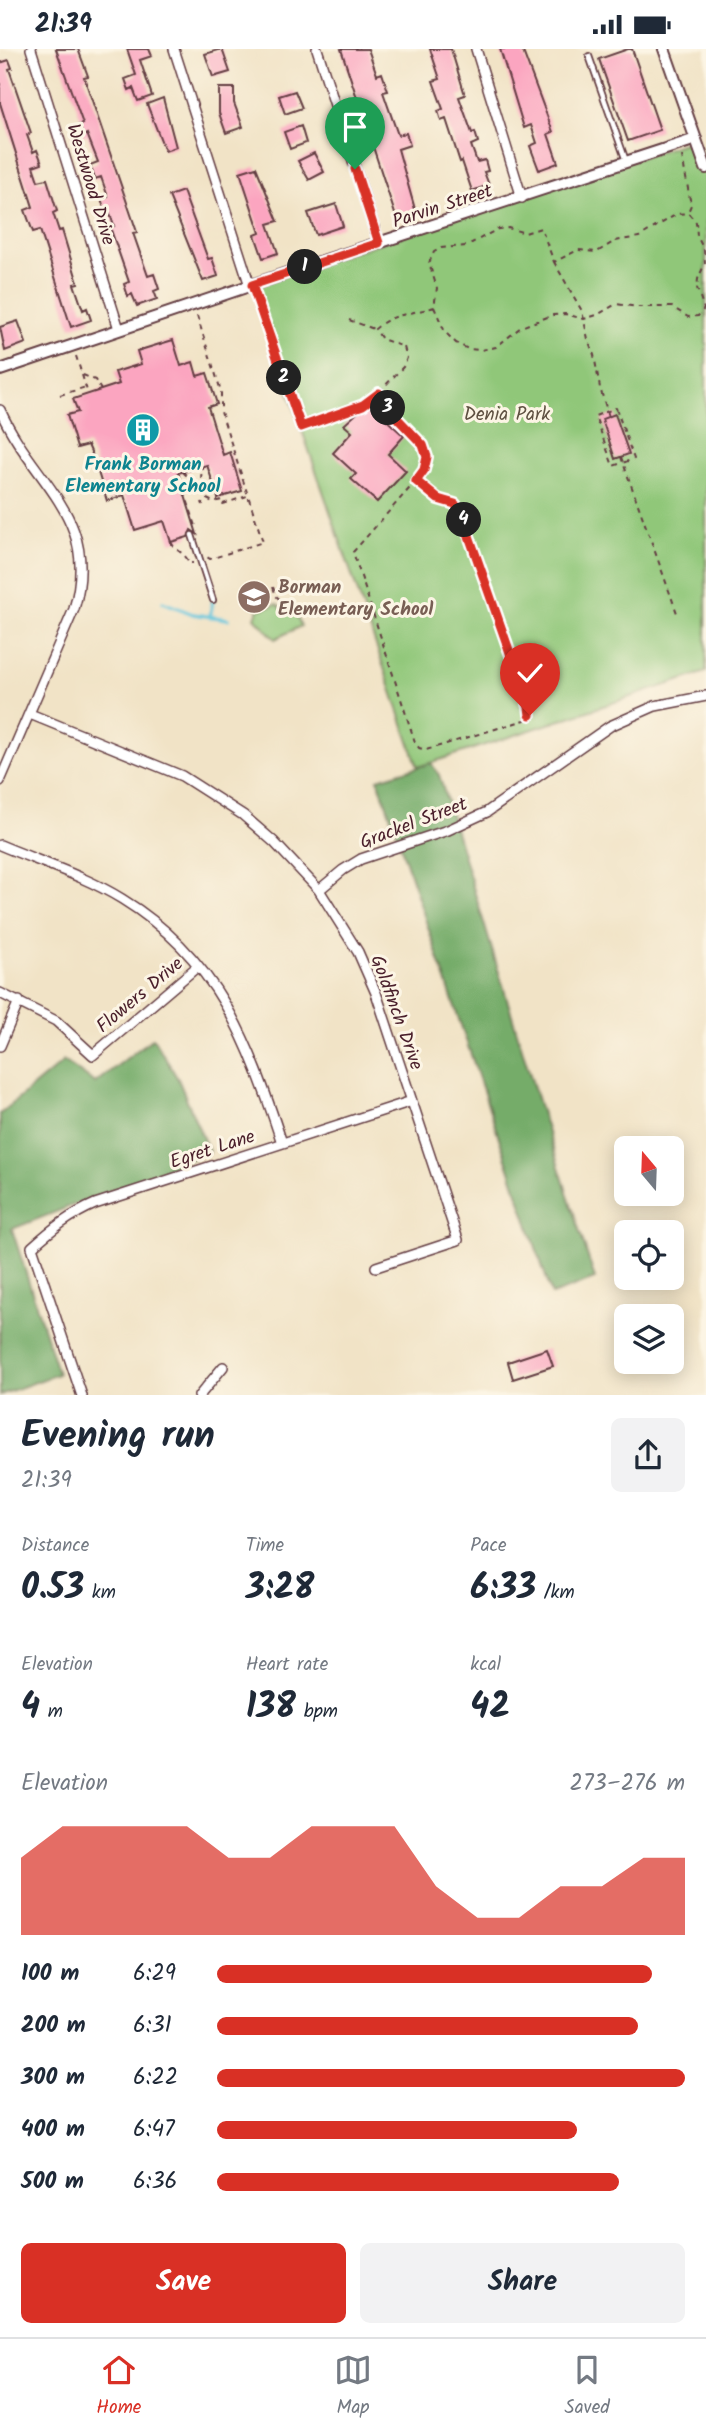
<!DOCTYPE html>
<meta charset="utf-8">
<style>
body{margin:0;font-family:Kalam,sans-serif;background:#f2f2f3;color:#1f2937;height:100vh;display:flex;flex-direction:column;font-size:26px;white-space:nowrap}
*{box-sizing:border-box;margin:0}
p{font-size:23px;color:#747a83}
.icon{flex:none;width:38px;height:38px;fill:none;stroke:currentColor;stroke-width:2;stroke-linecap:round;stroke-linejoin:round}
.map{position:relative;height:1346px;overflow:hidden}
.drawer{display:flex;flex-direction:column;background:#fff;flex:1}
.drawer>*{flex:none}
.needle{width:46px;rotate:341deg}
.fabs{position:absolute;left:614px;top:1087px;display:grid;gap:14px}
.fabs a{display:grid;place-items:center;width:70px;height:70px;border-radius:10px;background:#fff;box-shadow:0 4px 18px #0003;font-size:35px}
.pin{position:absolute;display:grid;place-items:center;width:60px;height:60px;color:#fff;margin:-72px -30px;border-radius:50% 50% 50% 0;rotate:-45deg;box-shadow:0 0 7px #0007}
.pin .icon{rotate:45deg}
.km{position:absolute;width:35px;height:35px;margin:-18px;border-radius:50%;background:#222;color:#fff;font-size:19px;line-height:35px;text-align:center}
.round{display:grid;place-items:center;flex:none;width:74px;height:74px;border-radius:10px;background:#f2f2f3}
.headline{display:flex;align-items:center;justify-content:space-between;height:119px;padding:0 21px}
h1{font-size:38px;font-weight:800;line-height:52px}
.metrics{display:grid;grid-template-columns:repeat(3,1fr);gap:10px;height:119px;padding:7px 21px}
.metrics div{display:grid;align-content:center}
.metrics b{font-size:35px;font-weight:800}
.metrics small{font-size:19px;font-weight:400}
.metrics p{font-size:19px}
.chart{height:196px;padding:14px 21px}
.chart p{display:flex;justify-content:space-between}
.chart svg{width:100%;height:126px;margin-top:7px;fill:#d93025;opacity:.7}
.button{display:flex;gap:14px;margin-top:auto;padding:14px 21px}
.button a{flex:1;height:80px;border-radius:10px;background:#d93025;color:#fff;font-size:28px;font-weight:800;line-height:80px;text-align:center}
.button a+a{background:#f2f2f3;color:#1f2937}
ul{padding:0 21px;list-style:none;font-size:23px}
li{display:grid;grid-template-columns:112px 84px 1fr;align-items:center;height:52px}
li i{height:18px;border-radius:9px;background:#d93025}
.status{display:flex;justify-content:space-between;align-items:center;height:49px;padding:0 35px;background:#fff;direction:ltr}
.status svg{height:19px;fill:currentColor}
.tab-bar{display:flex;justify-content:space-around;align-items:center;height:98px;border-top:2px solid #e0e1e3;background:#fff;font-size:19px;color:#747a83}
.tab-bar a{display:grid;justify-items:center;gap:4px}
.tab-bar .on{color:#d93025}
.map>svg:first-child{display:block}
</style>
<div class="status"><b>21:39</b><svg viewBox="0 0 49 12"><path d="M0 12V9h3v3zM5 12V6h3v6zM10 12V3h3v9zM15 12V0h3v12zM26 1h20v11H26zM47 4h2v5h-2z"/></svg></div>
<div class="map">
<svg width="706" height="1347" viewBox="0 0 706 1347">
<rect width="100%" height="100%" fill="#fcf5e5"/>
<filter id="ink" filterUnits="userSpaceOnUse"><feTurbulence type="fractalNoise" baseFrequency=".0143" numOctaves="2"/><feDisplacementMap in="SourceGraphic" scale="14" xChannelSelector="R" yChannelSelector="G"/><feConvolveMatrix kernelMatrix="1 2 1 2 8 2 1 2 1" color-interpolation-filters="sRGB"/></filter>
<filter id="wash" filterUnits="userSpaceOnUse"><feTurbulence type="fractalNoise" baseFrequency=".00686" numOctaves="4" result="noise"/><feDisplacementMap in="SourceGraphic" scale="28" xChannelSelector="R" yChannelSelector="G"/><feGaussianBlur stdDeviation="1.57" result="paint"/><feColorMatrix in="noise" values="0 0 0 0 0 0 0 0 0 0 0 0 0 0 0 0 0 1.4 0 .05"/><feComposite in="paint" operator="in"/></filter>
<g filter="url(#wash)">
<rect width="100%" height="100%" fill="#f1e3c6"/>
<path fill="#90c779" stroke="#6d7352" stroke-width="2" d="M696 90 706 119V623L418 718 252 236Z
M277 555 284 562 293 558 301 577 275 590 255 569 258 561Z"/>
<path fill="#74ac69" stroke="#5f664a" stroke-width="2" d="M431 714 439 726 541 1062 595 1230 552 1246 378 730Z
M153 989 178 1030 209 1103 12 1180 58 1325 0 1346V1065L64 1012 95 1034Z"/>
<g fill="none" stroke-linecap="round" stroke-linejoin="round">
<path stroke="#5fc4dc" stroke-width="3.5" d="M163 553 193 565 228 570
M210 568 213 551"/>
</g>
<g id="blocks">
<path fill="#fba5c0" d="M56 0H78L88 27 84 28 137 183 133 184 148 227 154 225 159 240 154 242 157 250 137 257 132 245 128 247 124 235 129 233 110 178 114 177 108 159 105 161 101 150 108 148 101 128 95 130 90 116 98 113 87 85 83 87 79 76 83 75Z
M127 0H149L152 7 140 11 152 47 138 52 133 39 129 41 125 30 136 26Z
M222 0 230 23 213 28 205 5Z
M341 0H368L377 26 382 24 388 42 383 43 398 86 406 84 410 96 398 100 416 164 397 171Z
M430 0H451L465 46 459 48 472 84 475 83 478 93 471 96 477 113 485 111 488 122 484 123 489 136 472 142 462 112 460 113 446 70 441 72 438 62 443 60 433 32 440 30Z
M500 0H522L553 83 548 85 558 114 539 121 530 97 537 94 531 76 524 79Z
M628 0H632L660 81 628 92 599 10Z
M9 11 12 19 9 20 31 84 27 86 33 103 37 101 42 114 33 117 38 132 47 130 57 162 53 164 59 182 62 181 78 234 74 235 83 261 87 259 91 271 71 278 40 181 33 183 25 161 33 158 0 54V14Z
M219 39H234V54L243 78 226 84 219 64Z
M295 42 302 59 285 65 279 47Z
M163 49 176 98 165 102 147 55Z
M301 77 306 94 290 100 284 83Z
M314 104 324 123 309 131 298 112Z
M256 118 278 172 268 175 278 204 263 209 255 186 260 184 240 123Z
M183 142 208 210 212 209 218 227 203 232 169 147Z
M336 155 343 177 316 186 308 164Z
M18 272 26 294 5 302 0 278Z
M173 291 181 317 193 313 197 327 207 324 217 355 208 358 223 406 230 403 242 442 218 449 207 416 178 424 197 485 191 481 188 488 171 493 164 472 135 481 124 446 107 452 93 407 88 396 77 399 67 366 78 363 73 350 119 335 115 323 141 315 137 302Z
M368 354 404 387 388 405 406 422 377 453 351 430 356 425 333 404 352 383 344 376Z
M615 365 629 405 615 410 602 370Z
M547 1300 553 1317 513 1330 508 1313Z"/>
</g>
</g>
<g filter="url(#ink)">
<use href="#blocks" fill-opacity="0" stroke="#633c42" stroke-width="2"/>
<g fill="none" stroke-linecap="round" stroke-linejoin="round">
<g stroke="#633c42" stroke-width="8">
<path id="service" d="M589 7 626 112
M192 486 213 551"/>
</g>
<g stroke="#633c42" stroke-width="12">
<path id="minor" d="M31 0 119 280
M174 0 250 237
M317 0 379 194
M476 0 522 149
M0 361C34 436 101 467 74 560L0 732
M30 665 182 727 243 766 274 793 319 841 358 903 376 944 458 1191 376 1218
M0 796C40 813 85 827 122 850 218 909 249 993 282 1094
M319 841 343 821 361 810 448 781 487 763 610 677 655 657 706 647
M0 944 56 972 93 1006 198 917
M0 997 19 952
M82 1347 32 1198C52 1180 70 1166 95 1155L412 1052
M199 1347 223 1318"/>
</g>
<g stroke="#633c42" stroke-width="14">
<path id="tertiary" d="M664 0 706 119
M0 321 314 215 696 90"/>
</g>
<path stroke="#633c42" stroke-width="2" stroke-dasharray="5 5" stroke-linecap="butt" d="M682 107 691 156 688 163
M554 213 582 262 588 290 594 306 600 339 609 368
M256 247 301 378 363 356 379 343
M197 267 221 342V363L263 493 210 510 207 508
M349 271 374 280
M76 307 88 345
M83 326 95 331 101 341
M60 346 86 338
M616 359 634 410 613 417 595 367Z
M621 408 677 564
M183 423 192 432
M178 424 197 480
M201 430 202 417
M416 432 353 503 415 693 419 699 426 701 525 671 530 666 529 658 462 465 455 455 438 450 416 432 424 421 427 408 423 396 396 368 379 343 403 318 407 309 404 298 382 290 375 280C392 264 413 265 434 258L437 239 429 214 434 203 441 199 466 197 498 180 508 179 525 184 541 179 554 213 578 201 597 203 615 192 639 188 677 165 688 164 696 173 697 187 704 201 705 214 698 230 697 239 704 260 698 267 688 268 672 258H638L616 255 597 266 584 270 565 265 553 266 521 278 496 298 481 301 468 300 456 294 445 283 434 258
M207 450 213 453 222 451 223 455 247 447
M202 453 203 456
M171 493C175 502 185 503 189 514H193
M273 538 276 547 290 560
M256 543 262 560"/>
<use href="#service" stroke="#fff" stroke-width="4.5"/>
<use href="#minor" stroke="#fff" stroke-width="9"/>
<use href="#tertiary" stroke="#fff" stroke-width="10"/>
</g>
</g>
<g fill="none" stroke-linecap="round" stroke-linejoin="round" filter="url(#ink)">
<g stroke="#fff" stroke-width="14">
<path id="route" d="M355 120 379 194 252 236 301 378 363 356 379 344 396 368 423 396 427 408 424 421 416 432 438 450 455 455 461 464 529 658 530 666"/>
</g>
<use href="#route" stroke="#d93025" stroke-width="9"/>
</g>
<defs>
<g id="building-disc" transform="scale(1.75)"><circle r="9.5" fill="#0f9aa8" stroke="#fcf5e5"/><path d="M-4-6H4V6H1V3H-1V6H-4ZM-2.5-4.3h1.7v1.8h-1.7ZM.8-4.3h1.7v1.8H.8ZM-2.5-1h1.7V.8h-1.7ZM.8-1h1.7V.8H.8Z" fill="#fff"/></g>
<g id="school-disc" transform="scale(1.75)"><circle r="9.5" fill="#8d6e63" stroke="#fcf5e5"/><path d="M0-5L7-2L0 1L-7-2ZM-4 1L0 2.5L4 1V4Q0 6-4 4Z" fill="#fff"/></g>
</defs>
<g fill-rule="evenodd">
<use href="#building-disc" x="143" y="381"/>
<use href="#school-disc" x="254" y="548"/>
</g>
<g text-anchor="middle" stroke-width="6" stroke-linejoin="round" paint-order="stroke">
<g font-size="19" fill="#4a1f2b" stroke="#fcf5e5">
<text transform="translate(92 135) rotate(73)" y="7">Westwood Drive</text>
<text transform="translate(442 156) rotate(-18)" y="7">Parvin Street</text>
<text transform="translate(413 773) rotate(-21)" y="7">Grackel Street</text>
<text transform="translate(139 945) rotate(-40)" y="7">Flowers Drive</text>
<text transform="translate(398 963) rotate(70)" y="7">Goldfinch Drive</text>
<text transform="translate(212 1099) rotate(-18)" y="7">Egret Lane</text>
</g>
<g font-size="19" fill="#5f5142" stroke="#fcf5e5">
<text x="507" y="371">Denia Park</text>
</g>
<g font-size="19" font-weight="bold" fill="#0d838f" stroke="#fcf5e5">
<text x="143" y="421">Frank Borman<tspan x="143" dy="22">Elementary School</tspan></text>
</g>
<g font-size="19" font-weight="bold" fill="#785e54" stroke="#fcf5e5" text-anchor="start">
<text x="278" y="544">Borman<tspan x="278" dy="22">Elementary School</tspan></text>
</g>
</g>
</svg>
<div class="fabs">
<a><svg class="needle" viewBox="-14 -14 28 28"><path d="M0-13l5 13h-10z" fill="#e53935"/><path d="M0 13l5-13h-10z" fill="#747a83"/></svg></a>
<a><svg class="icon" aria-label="locate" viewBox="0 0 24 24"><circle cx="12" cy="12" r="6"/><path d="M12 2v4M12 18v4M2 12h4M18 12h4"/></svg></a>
<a><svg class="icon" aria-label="layers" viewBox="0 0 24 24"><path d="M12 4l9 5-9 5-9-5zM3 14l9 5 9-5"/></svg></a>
</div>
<div class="pin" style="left:355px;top:120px;background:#1e9e55"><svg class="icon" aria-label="arrive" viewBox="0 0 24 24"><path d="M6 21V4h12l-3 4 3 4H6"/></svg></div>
<div class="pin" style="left:530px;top:666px;background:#d93025"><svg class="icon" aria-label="check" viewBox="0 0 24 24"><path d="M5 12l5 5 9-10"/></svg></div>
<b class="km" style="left:305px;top:218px">1</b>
<b class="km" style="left:284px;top:329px">2</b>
<b class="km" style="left:388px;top:359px">3</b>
<b class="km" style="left:464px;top:471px">4</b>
</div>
<section class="drawer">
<div class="headline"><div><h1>Evening run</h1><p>21:39</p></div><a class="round"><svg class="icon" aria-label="share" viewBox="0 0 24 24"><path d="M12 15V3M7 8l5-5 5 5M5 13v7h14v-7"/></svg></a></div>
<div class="metrics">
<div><p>Distance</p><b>0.53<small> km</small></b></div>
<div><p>Time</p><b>3:28</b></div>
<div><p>Pace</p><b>6:33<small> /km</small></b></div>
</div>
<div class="metrics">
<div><p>Elevation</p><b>4<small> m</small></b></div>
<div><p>Heart rate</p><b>138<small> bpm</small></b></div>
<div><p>kcal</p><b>42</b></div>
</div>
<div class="chart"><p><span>Elevation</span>273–276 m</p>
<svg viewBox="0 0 160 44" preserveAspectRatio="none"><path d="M0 44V17L10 6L20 6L30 6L40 6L50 17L60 17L70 6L80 6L90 6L100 27L110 38L120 38L130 27L140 27L150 17L160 17V44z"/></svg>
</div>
<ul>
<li><b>100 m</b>6:29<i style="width:93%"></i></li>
<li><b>200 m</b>6:31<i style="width:90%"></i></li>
<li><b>300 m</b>6:22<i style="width:100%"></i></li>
<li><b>400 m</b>6:47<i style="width:77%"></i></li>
<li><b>500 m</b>6:36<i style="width:86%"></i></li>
</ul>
<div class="button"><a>Save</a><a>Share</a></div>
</section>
<nav class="tab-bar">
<a class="on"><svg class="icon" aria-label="home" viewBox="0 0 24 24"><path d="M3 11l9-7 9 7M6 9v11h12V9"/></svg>Home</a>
<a><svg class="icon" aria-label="map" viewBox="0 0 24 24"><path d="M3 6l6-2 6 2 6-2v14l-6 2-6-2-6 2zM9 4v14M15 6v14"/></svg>Map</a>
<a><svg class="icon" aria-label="saved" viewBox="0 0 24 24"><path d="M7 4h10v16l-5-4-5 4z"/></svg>Saved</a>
</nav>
